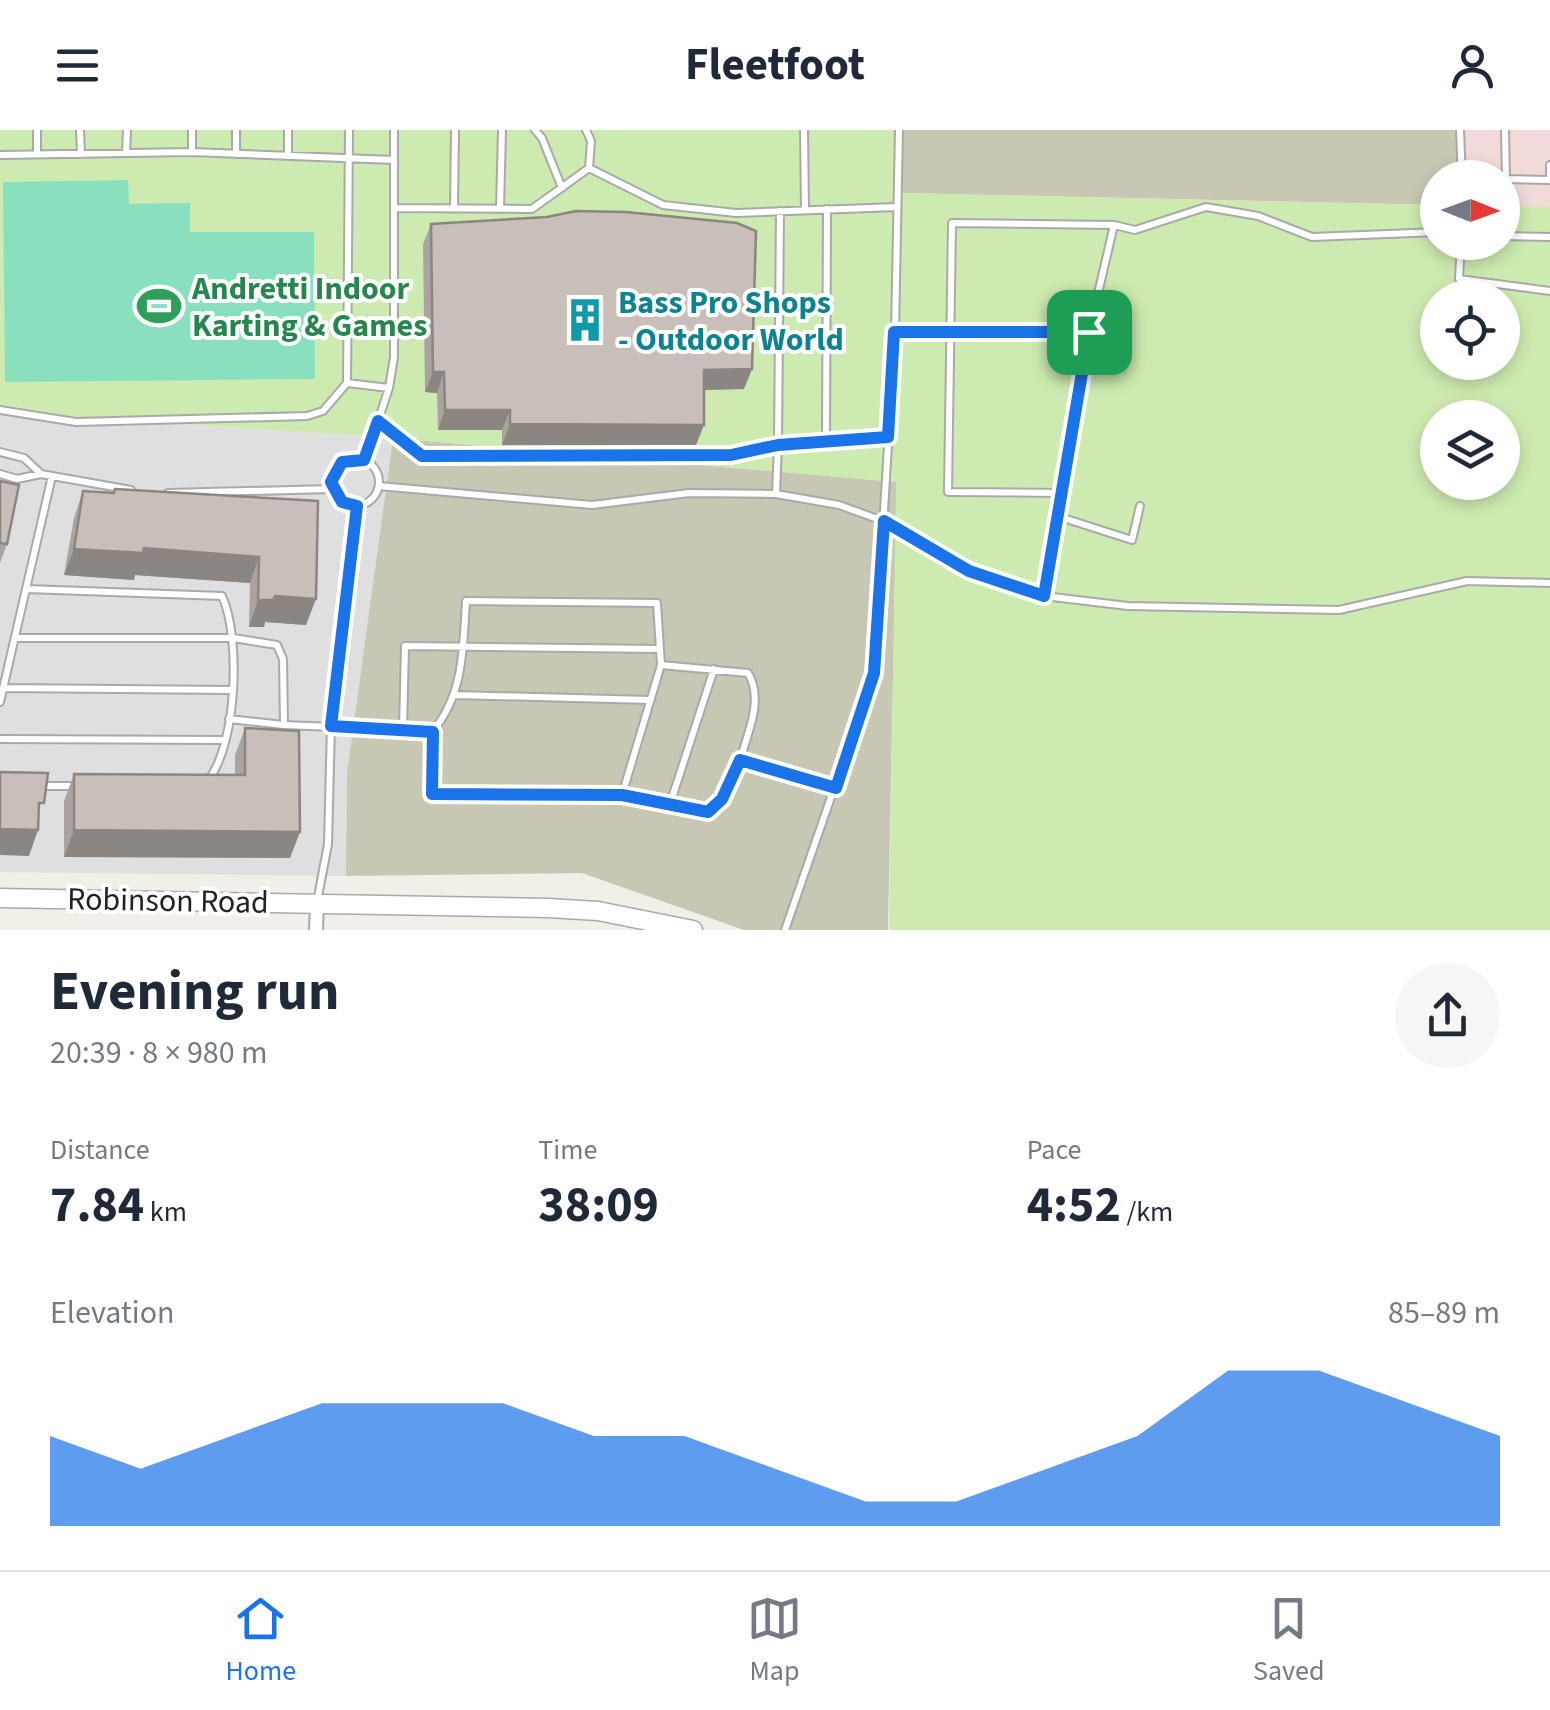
<!DOCTYPE html>
<meta charset="utf-8">
<style>
body{margin:0;font-family:"Source Sans 3",sans-serif;background:#f6f6f7;color:#1f2937;height:100vh;display:flex;flex-direction:column;font-size:38px;white-space:nowrap}
*{box-sizing:border-box;margin:0}
p{font-size:32px;color:#747a83}
.icon{flex:none;width:55px;height:55px;fill:none;stroke:currentColor;stroke-width:2;stroke-linecap:round;stroke-linejoin:round}
.map{position:relative;height:800px;overflow:hidden}
.panel{display:flex;flex-direction:column;background:#fff;flex:1}
.panel>*{flex:none}
.needle{width:65px;rotate:91deg}
.controls{position:absolute;left:1420px;top:30px;display:grid;gap:20px}
.controls a{display:grid;place-items:center;width:100px;height:100px;border-radius:50%;background:#fff;box-shadow:0 5px 15px #0003;font-size:50px}
.pin{position:absolute;display:grid;place-items:center;width:85px;height:85px;color:#fff;margin:-42px;border-radius:20px;box-shadow:0 5px 15px #0006}
.round{display:grid;place-items:center;flex:none;width:105px;height:105px;border-radius:52px;background:#f6f6f7}
.summary{display:flex;align-items:center;justify-content:space-between;height:170px;padding:0 50px}
h1{font-size:55px;font-weight:700;line-height:75px}
.metrics{display:grid;grid-template-columns:repeat(3,1fr);gap:15px;height:170px;padding:10px 50px}
.metrics div{display:grid;align-content:center}
.metrics b{font-size:50px;font-weight:700}
.metrics small{font-size:28px;font-weight:400}
.metrics p{font-size:28px}
.chart{height:280px;padding:20px 50px}
.chart p{display:flex;justify-content:space-between}
.chart svg{width:100%;height:180px;margin-top:10px;fill:#1a73e8;opacity:.7}
header{display:flex;justify-content:space-between;align-items:center;height:130px;padding:0 50px;background:#fff;font-size:45px;font-weight:700}
.tab-bar{display:flex;justify-content:space-around;align-items:center;height:140px;border-top:2px solid #e0e1e3;background:#fff;font-size:28px;color:#747a83}
.tab-bar a{display:grid;justify-items:center;gap:5px}
.tab-bar .selected{color:#1a73e8}
.map>svg:first-child{display:block}
</style>
<header><svg class="icon" aria-label="menu" viewBox="0 0 24 24"><path d="M4 6h16M4 12h16M4 18h16"/></svg>Fleetfoot<svg class="icon" aria-label="person" viewBox="0 0 24 24"><circle cx="12" cy="8" r="4"/><path d="M4 21q1-7 8-7t8 7"/></svg></header>
<div class="map">
<svg width="1550" height="800" viewBox="0 0 1550 800">
<rect width="100%" height="100%" fill="#f2efe9"/>
<path fill="#e0dfdf" d="M0 274 75 287 393 308 347 643 346 746 0 742Z"/>
<path fill="#f2dad9" d="M1454 0H1550V79H1503L1502 48 1454 47Z"/>
<path fill="#c7c7b4" d="M901 0H1459L1460 47 1438 48 1437 75 900 63Z
M393 308 897 352 888 800H744L582 743 346 746 347 643Z"/>
<path fill="#cdebb0" fill-rule="evenodd" d="M0 0H901V63L1437 75 1438 112H1502L1503 76 1550 77V800H889L896 352 393 308 75 287 0 274ZM1438 168H1502V232H1438ZM1438 288H1502V352H1438Z"/>
<path fill="#88e0be" d="M128 50 129 74 190 73V102H314L315 249 5 252 3 52Z"/>
<g fill="none" stroke-linecap="round" stroke-linejoin="round">
<g stroke="#a9a9a9" stroke-width="10">
<path id="service" d="M37 0V24
M80 0 81 24
M535 0 542 8 562 58
M804 0 805 80
M1460 0 1462 48
M1505 0 1506 49
M192 22V0
M126 23 127 0
M236 24V0
M0 25 192 22 394 30
M288 26V0
M589 38 663 75 736 83 897 77
M1504 49 1550 50
M1550 50V35
M394 78 532 79 589 38 591 11 586 0
M454 79 455 0
M500 79 502 0
M780 81 778 315 888 307
M1114 95 1135 100 1206 77 1258 86 1312 107 1438 102
M1502 106 1550 107
M1461 112 1459 149 1550 161
M895 202H1089L1044 466 1128 476 1339 480 1467 451 1550 453
M347 253 349 0
M0 280 76 292 307 286 323 281 347 253 389 258
M378 291 422 326 731 325 778 315 776 364
M826 312 827 79
M0 322 24 328 40 343
M331 352a24 24 0 1 1 48 0a24 24 0 1 1-48 0Z
M365 330 389 258 394 227V0
M0 344 17 349 41 344 131 360
M379 356 592 375 689 363 776 364 839 375 883 391 969 441 1044 466
M168 363 332 359
M1061 363 948 362 952 93 1114 95 1089 202
M1057 386 1132 410 1140 376
M27 459 222 466C241 507 237 612 209 649
M16 508H233L277 515 283 529 284 595 229 589
M3 558 231 560
M455 565 650 570
M0 572 52 346
M284 595 433 601C464 564 463 517 466 471L657 473 661 535 748 543C764 569 748 602 740 630L836 658
M403 600 405 516 660 519
M433 601 432 664 622 665 708 682 723 669 740 630
M0 609 225 610
M41 656H74
M622 665 661 535
M670 674 714 539
M317 772 328 714 331 595 357 377
M785 800 874 543 895 202 899 0"/>
</g>
<g stroke="#a9a9a9" stroke-width="16">
<path id="minor" d="M316 800 317 773"/>
</g>
<g stroke="#a9a9a9" stroke-width="21">
<path id="tertiary" d="M0 768 548 778 598 781 693 800"/>
</g>
<use href="#service" stroke="#fff" stroke-width="6"/>
<use href="#minor" stroke="#fff" stroke-width="12"/>
<use href="#tertiary" stroke="#fff" stroke-width="18"/>
</g>
<path fill="#aba49e" d="M431 94 744 259 704 260 696 315H502V300H438L437 263 425 262 423 114Z
M0 351 7 414 0 433Z
M115 359 318 371 306 495 265 492 264 497H249L250 453 135 445 134 450 64 445 74 388 83 361 113 363Z
M245 598 290 728 64 727V671L74 644 235 645V625Z"/>
<path fill="#8b8681" d="M752 239 744 259 697 260 704 240Z
M433 242H444L437 263 425 262Z
M445 280H510L502 300H438Z
M510 294 704 295 696 315H502Z
M144 418 259 427 250 453 135 445 134 450 64 445 74 419Z
M275 466 316 469 306 495 265 492 264 497H249L258 470Z
M0 699 38 700 29 726 0 725Z
M74 700 300 702 290 728 64 727Z"/>
<path fill="#c7bfb8" stroke="#8b8681" stroke-width="2.5" d="M576 81 626 82 737 93 756 101 752 239 704 240V295L510 294V280H445L444 242H433L431 94 547 87Z
M0 351 19 355 7 414 0 413Z
M115 359 318 371 316 469 275 466 273 470H258L259 427 144 418 143 423 74 419 83 361 114 363Z
M245 598 299 601 300 702 74 700V644L245 645Z
M0 642 48 643 44 673H39L38 700 0 699Z"/>
<g fill="none" stroke-linecap="round" stroke-linejoin="round">
<g stroke="#fff" stroke-width="20">
<path id="route" d="M894 202H1089L1044 466 969 441 884 391 874 543 836 658 740 630 722 669 708 682 622 665 432 664 433 602 331 596 357 376 342 372 331 352 342 332 364 330 378 291 422 326 731 325 778 315 888 307Z"/>
</g>
<use href="#route" stroke="#1a73e8" stroke-width="12"/>
</g>
<defs>
<g id="stadium-bare" transform="scale(3.45)"><path d="M0-5a6.5 5 0 1 0 0 10a6.5 5 0 1 0 0-10ZM-3.5-1.8h7v3.6h-7Z" fill="#2e9e5b" stroke="#fff" stroke-width="2.5" paint-order="stroke"/></g>
<g id="building-bare" transform="scale(3.45)"><path d="M-4-6H4V6H1V3H-1V6H-4ZM-2.5-4.3h1.7v1.8h-1.7ZM.8-4.3h1.7v1.8H.8ZM-2.5-1h1.7V.8h-1.7ZM.8-1h1.7V.8H.8Z" fill="#0f9aa8" stroke="#fff" stroke-width="2.5" paint-order="stroke"/></g>
</defs>
<g fill-rule="evenodd">
<use href="#stadium-bare" x="159" y="176"/>
<use href="#building-bare" x="585" y="190"/>
</g>
<g text-anchor="middle" stroke-width="8" stroke-linejoin="round" paint-order="stroke">
<g font-size="32" font-weight="bold" fill="#27864d" stroke="#fff" text-anchor="start">
<text x="192" y="169">Andretti Indoor<tspan x="192" dy="37">Karting &amp; Games</tspan></text>
</g>
<g font-size="32" font-weight="bold" fill="#0d838f" stroke="#fff" text-anchor="start">
<text x="618" y="183">Bass Pro Shops<tspan x="618" dy="37">- Outdoor World</tspan></text>
</g>
<g font-size="32" fill="#222" stroke="#fff">
<text transform="translate(168 770) rotate(1)" y="11">Robinson Road</text>
</g>
</g>
</svg>
<div class="controls">
<a><svg class="needle" viewBox="-14 -14 28 28"><path d="M0-13l5 13h-10z" fill="#e53935"/><path d="M0 13l5-13h-10z" fill="#747a83"/></svg></a>
<a><svg class="icon" aria-label="locate" viewBox="0 0 24 24"><circle cx="12" cy="12" r="6"/><path d="M12 2v4M12 18v4M2 12h4M18 12h4"/></svg></a>
<a><svg class="icon" aria-label="layers" viewBox="0 0 24 24"><path d="M12 4l9 5-9 5-9-5zM3 14l9 5 9-5"/></svg></a>
</div>
<div class="pin" style="left:1089px;top:202px;background:#1e9e55"><svg class="icon" aria-label="arrive" viewBox="0 0 24 24"><path d="M6 21V4h12l-3 4 3 4H6"/></svg></div>
</div>
<section class="panel">
<div class="summary"><div><h1>Evening run</h1><p>20:39 · 8 × 980 m</p></div><a class="round"><svg class="icon" aria-label="share" viewBox="0 0 24 24"><path d="M12 15V3M7 8l5-5 5 5M5 13v7h14v-7"/></svg></a></div>
<div class="metrics">
<div><p>Distance</p><b>7.84<small> km</small></b></div>
<div><p>Time</p><b>38:09</b></div>
<div><p>Pace</p><b>4:52<small> /km</small></b></div>
</div>
<div class="chart"><p><span>Elevation</span>85–89 m</p>
<svg viewBox="0 0 160 44" preserveAspectRatio="none"><path d="M0 44V22L10 30L20 22L30 14L40 14L50 14L60 22L70 22L80 30L90 38L100 38L110 30L120 22L130 6L140 6L150 14L160 22V44z"/></svg>
</div>
</section>
<nav class="tab-bar">
<a class="selected"><svg class="icon" aria-label="home" viewBox="0 0 24 24"><path d="M3 11l9-7 9 7M6 9v11h12V9"/></svg>Home</a>
<a><svg class="icon" aria-label="map" viewBox="0 0 24 24"><path d="M3 6l6-2 6 2 6-2v14l-6 2-6-2-6 2zM9 4v14M15 6v14"/></svg>Map</a>
<a><svg class="icon" aria-label="saved" viewBox="0 0 24 24"><path d="M7 4h10v16l-5-4-5 4z"/></svg>Saved</a>
</nav>
